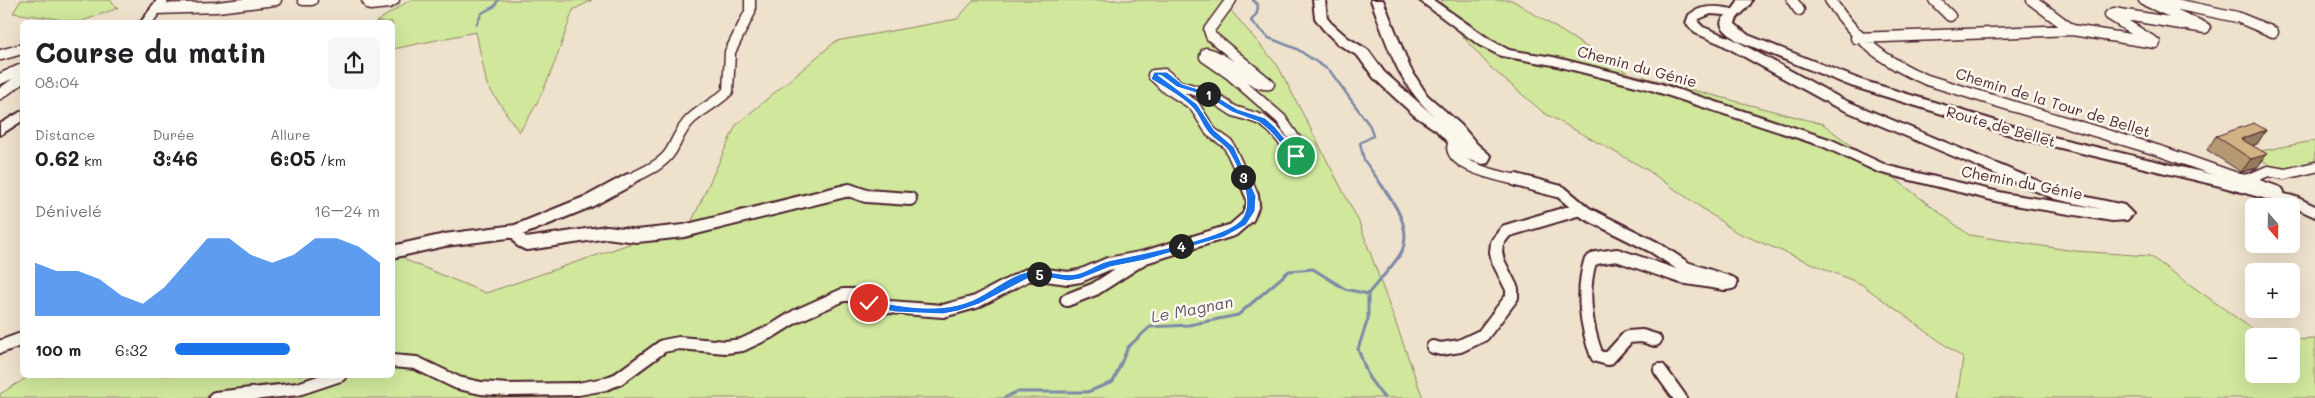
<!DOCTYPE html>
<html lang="fr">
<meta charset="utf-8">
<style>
body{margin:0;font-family:Mali,sans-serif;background:#f6f6f6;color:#202124;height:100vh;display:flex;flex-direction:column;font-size:19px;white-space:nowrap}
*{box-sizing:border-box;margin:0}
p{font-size:16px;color:#757577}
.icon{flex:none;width:28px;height:28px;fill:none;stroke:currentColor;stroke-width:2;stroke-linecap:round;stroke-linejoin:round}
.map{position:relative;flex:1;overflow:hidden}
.sheet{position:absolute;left:20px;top:20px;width:375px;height:358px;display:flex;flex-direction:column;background:#fff;border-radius:8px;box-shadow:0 5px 20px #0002}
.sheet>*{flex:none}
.needle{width:32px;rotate:160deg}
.fabs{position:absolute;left:2245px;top:198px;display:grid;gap:10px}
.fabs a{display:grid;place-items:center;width:55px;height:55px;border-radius:8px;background:#fff;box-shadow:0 5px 20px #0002;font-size:25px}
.pin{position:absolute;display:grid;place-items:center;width:42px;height:42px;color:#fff;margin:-21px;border:2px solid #fff;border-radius:50%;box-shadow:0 1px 5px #0007}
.km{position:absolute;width:25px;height:25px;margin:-12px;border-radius:50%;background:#222;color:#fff;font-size:14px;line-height:25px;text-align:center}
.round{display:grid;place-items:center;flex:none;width:52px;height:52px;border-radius:8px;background:#f6f6f6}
.overview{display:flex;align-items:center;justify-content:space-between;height:85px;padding:0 15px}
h1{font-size:28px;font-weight:700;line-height:38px}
.figures{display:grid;grid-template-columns:repeat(3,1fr);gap:8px;height:85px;padding:5px 15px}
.figures div{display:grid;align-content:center}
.figures b{font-size:21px;font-weight:700}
.figures small{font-size:14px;font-weight:400}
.figures p{font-size:14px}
.chart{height:140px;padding:10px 15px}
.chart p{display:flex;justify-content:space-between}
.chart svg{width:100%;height:90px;margin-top:5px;fill:#1a73e8;opacity:.7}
ul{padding:0 15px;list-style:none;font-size:16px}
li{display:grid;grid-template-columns:80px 60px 1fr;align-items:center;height:38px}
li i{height:12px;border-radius:6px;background:#1a73e8}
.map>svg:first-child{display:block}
</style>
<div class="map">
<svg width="2315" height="398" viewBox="0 0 2315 398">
<rect width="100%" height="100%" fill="#efe2cd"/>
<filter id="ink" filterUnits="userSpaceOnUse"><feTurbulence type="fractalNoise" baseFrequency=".02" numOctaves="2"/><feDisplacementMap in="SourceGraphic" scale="10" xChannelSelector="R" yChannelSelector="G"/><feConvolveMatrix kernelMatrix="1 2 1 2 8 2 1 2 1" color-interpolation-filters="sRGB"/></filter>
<g filter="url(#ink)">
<path fill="#d0e79c" stroke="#8d8364" d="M21 0H110L118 8 80 22 13 13Z
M410 0H592L573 10C559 51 545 97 519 132L487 85 476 32 393 49 392 22H376Z
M974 0H1222L1278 66 1359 222 1423 398H0V394L31 375H392L393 250 408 261 486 293 691 223 736 125 836 41 957 19Z
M1442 0H1512L1628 73 1823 124 1969 235 2075 251 2150 256 2262 336H2254V374H2291V340L2315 339V398H1957L1963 358 1861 284 1736 232 1646 169 1544 113 1490 67 1441 12Z
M2313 141 2315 142V166L2282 173 2251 153Z"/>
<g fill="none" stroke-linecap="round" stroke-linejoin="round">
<path stroke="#7c89a7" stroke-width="2.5" d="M1253 0 1258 5 1257 13 1251 21 1269 38 1297 49 1330 71 1370 126 1373 136 1360 143 1364 160 1379 181
M476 25 482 13 495 6 498 0"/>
<path stroke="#7c89a7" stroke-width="3" d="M1368 294V319L1358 349 1369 378 1384 398
M1004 398 1016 392H1087L1113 382 1128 347 1150 327 1189 325 1238 315 1289 271 1313 269 1345 289 1368 294C1378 281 1394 266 1402 251 1413 226 1391 199 1378 180"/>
<g stroke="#4a1f2b" stroke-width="13">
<path id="minor-far1" d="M303 0H312
M367 0 370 5 389 3 394 0
M1231 0 1209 30 1211 36 1269 84C1252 87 1227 57 1206 53L1205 57 1231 75 1281 119 1307 156 1299 159 1273 129 1262 120 1234 111 1208 94 1179 86 1164 74 1153 75 1164 86 1194 105 1211 132 1228 144 1245 181
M1792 0 1799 10
M1830 0C1858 41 1882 61 1927 80L2163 152 2245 181
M1934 0 1950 16
M2156 0 2237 17 2273 32
M156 9 217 7 276 0
M2072 30 2155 43 2110 15 2114 13 2205 28 2144 0
M1856 38 2072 30 2032 0
M1 55 22 49
M0 79 22 69
M0 94 18 81 19 77 12 73
M1454 141C1441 166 1505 177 1520 181
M626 181C641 173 662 166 671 151 677 141 681 128 691 119 703 108 716 103 728 91L730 52 750 12V0
M2245 181 2268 171 2285 174 2315 167"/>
</g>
<g stroke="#4a1f2b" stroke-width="16">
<path id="minor" d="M1516 180 1561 192 1586 213 1654 247 1686 268 1731 283 1725 284 1681 277 1617 255 1596 258 1590 262C1581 292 1586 327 1597 356L1608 359 1628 337 1642 336 1655 340
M2241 180 2278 193
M2245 181 2248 180
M516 231 521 241 527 244 607 232 637 236 684 231 849 190 866 196 910 199
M392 252 445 240 516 231 590 201 629 180
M1067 300 1095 289 1143 258
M0 347 22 339
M1433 347 1441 349 1460 346 1483 335 1512 297V289L1498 261 1496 252 1497 243 1506 231 1580 209
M392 361 416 363 458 383 481 388 508 390 578 389 605 384 618 379 663 346 679 343 726 347 742 345 772 331 796 316 843 295H857L876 306 943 311 976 302 1027 275 1039 274 1068 278 1080 276 1108 264 1145 257 1233 230 1248 217 1253 204 1252 196 1245 180
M1660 370 1680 398
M215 398 298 389 340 375"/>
</g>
<g stroke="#4a1f2b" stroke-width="4">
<path id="tertiary" d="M157 0H169L153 22H141Z
M1313 0H1325L1327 18 1331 23 1348 38 1368 50 1384 72 1435 117C1397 83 1388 46 1371 0H1383L1410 68 1427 95 1461 125 1477 144 1491 156 1488 163 1483 164 1463 158 1436 130 1415 116 1393 96 1374 78 1358 56 1338 44 1323 29 1315 18Z
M1419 0H1433L1489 39 1509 50 1553 57 1658 83 1832 140 1888 166 2008 194 2102 209 2055 199 1832 105 1721 44 1695 33 1686 23 1689 15C1702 4 1720 6 1736 10L1738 13 1736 16 1711 14 1699 19 1698 22 1703 27 1731 38 1842 99 2064 192 2124 205 2133 214 2127 220 2112 221 2008 204 1878 172 1822 146 1648 89 1553 65 1501 56 1479 45Z
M22 111V121L0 135V124Z"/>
</g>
<g stroke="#4a1f2b" stroke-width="4">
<path id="secondary" d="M1738 0H1752C1749 11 1736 14 1735 24L1748 35 1861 80 2036 133 2223 177 2296 197 2315 206V217L2291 206 2220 186 2027 140 1851 86 1738 41C1703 17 1733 19 1738 0Z"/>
</g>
<use href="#minor-far1" stroke="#fbf7ec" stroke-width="10"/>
<use href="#minor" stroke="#fbf7ec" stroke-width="12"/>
<use href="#tertiary" fill="#fbf7ec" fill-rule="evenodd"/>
<use href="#secondary" fill="#fbf7ec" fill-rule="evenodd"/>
</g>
<path fill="#b59972" stroke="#4a1f2b" d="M2266 130 2257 144 2252 146 2257 168 2255 169 2241 172 2207 150 2216 136Z"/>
<path fill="#937d5d" stroke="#4a1f2b" d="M2266 130 2257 144 2238 150 2241 139Z
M2267 154 2257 168 2241 172 2251 159Z"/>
<path fill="#d2b285" stroke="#4a1f2b" d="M2254 123 2266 130 2241 139 2267 154 2265 155 2251 159 2216 136Z"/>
</g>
<path fill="#1a73e8" stroke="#fff" d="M1154 72H1167L1182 84 1211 93 1237 109 1265 118 1275 127 1299 156 1293 157 1270 131 1259 122 1232 112 1206 96 1177 87 1162 76 1158 75 1197 104 1214 130 1234 147 1256 196 1255 211 1246 225 1224 237 1145 260 1110 267 1080 279 1068 281 1039 276 1029 278 979 304 958 311 943 314 895 312 866 305V301L869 300C902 307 941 314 973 300 991 292 1009 276 1027 272 1044 268 1060 277 1076 274 1087 272 1097 264 1108 261 1135 255 1224 239 1241 220 1256 202 1238 167 1228 150 1223 143 1213 139 1208 132 1202 125 1199 114 1192 107 1181 96 1164 87 1151 79Z"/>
<g text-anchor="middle" stroke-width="5" stroke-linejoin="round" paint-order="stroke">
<g font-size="15" fill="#4a1f2b" stroke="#fbf7ec">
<text transform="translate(1637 67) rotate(15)" y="5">Chemin du Génie</text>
<text transform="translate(2053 103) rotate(17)" y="5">Chemin de la Tour de Bellet</text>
<text transform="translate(2001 127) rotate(16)" y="5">Route de Bellet</text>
<text transform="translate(2022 183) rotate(11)" y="5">Chemin du Génie</text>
</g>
<g font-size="16" font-style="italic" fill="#635469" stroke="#fbf7ec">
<text transform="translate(1192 309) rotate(-11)" y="6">Le Magnan</text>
</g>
</g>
</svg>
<div class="fabs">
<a><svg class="needle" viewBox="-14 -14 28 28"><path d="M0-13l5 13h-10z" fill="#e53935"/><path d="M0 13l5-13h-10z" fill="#757577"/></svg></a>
<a>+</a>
<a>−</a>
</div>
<div class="pin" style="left:1296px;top:156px;background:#1e9e55"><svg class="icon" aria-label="arrive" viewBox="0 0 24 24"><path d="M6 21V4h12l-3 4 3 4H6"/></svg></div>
<div class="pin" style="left:869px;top:303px;background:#d93025"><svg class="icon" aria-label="check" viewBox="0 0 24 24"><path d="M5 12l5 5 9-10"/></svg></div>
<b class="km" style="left:1208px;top:94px">1</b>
<b class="km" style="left:1243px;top:177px">3</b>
<b class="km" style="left:1181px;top:246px">4</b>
<b class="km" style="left:1039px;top:274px">5</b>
<section class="sheet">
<div class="overview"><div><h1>Course du matin</h1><p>08:04</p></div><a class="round"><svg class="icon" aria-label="share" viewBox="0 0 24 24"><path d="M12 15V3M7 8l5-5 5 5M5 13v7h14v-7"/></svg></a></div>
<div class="figures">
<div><p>Distance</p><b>0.62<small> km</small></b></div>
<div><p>Durée</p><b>3:46</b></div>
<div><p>Allure</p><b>6:05<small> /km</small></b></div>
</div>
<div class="chart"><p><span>Dénivelé</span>16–24 m</p>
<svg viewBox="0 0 160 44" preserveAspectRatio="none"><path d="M0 44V18L10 22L20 22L30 26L40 34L50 38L60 30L70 18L80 6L90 6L100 14L110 18L120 14L130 6L140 6L150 10L160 18V44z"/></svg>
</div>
<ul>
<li><b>100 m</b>6:32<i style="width:56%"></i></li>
</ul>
</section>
</div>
